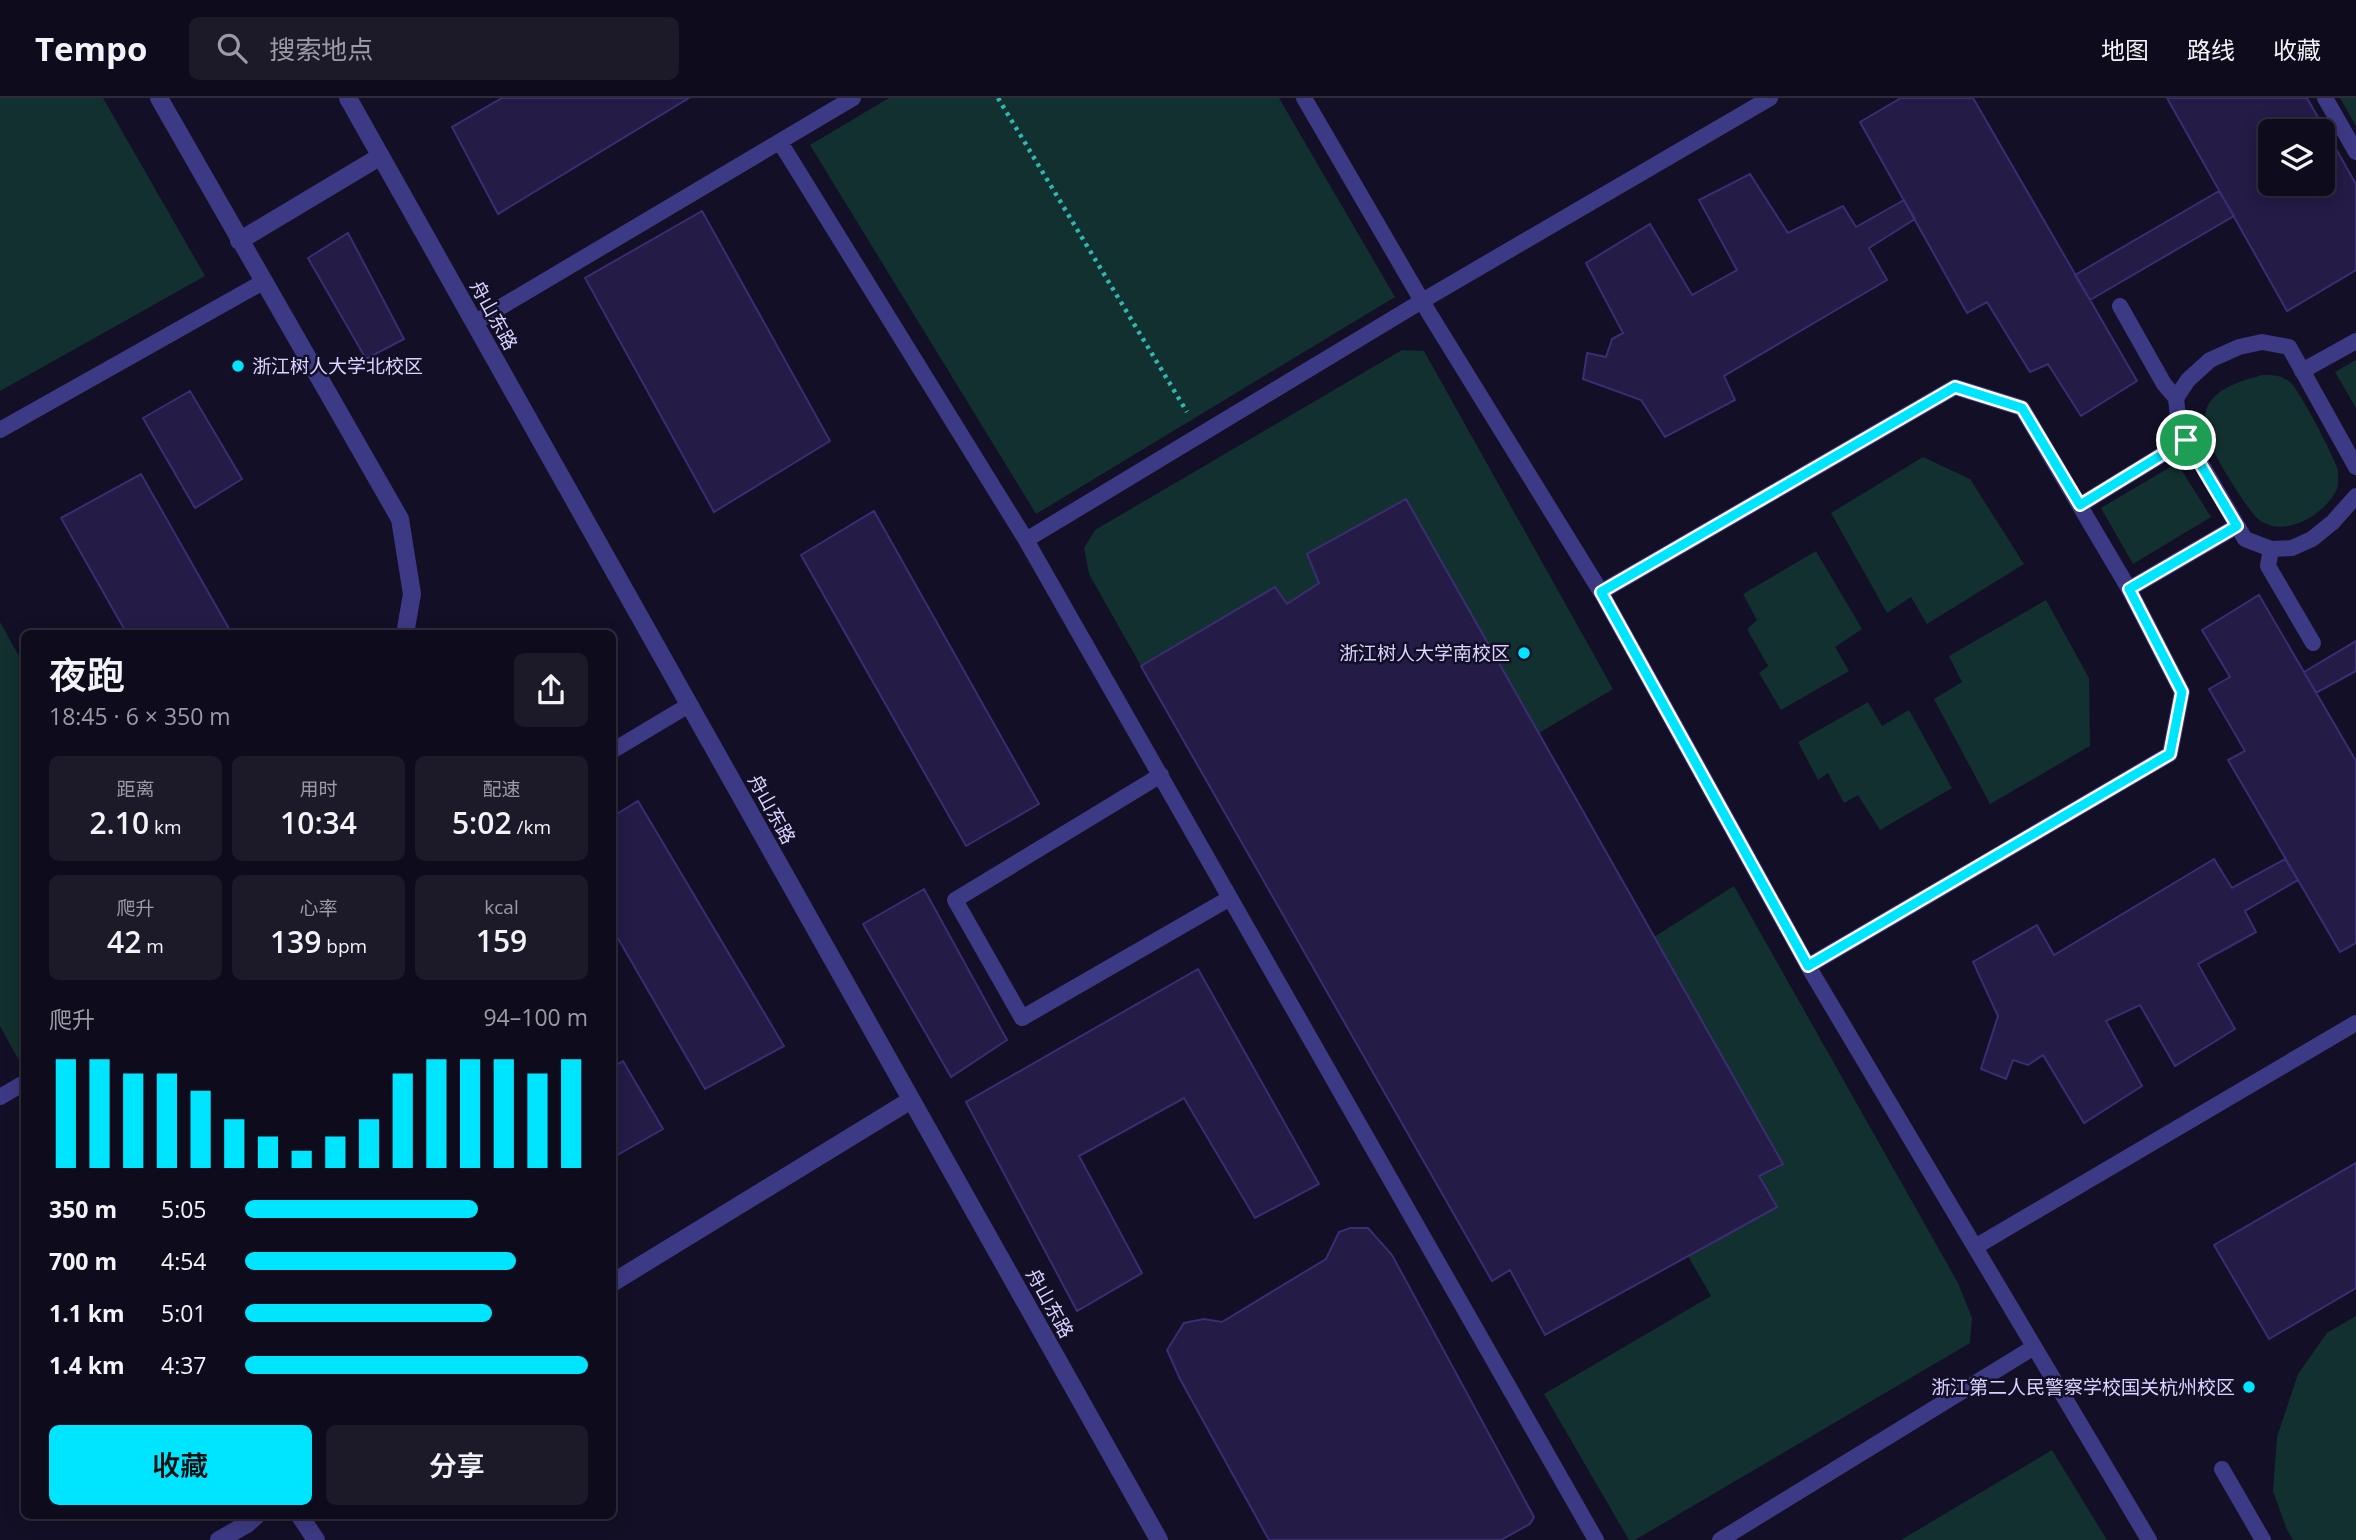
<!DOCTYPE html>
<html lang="zh">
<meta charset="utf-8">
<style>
body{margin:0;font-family:"Open Sans","Noto Sans SC",sans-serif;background:#1c1929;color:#f1f3f6;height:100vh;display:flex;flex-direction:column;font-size:26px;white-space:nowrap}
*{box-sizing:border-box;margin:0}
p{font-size:23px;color:#9b9ba3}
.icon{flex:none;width:38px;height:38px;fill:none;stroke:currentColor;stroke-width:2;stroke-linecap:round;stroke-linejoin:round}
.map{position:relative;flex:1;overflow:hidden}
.panel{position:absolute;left:21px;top:532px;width:595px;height:889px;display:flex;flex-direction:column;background:#0e0b1c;border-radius:10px;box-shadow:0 4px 18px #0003,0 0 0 2px #2e2b3b}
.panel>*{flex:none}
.controls{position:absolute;left:2258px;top:21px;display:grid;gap:14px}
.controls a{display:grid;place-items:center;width:77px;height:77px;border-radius:10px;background:#0e0b1c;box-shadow:0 4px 18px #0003,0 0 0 2px #2e2b3b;font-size:35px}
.pin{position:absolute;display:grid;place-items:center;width:60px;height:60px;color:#fff;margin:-30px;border:4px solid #fff;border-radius:50%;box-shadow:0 2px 7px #0007}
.round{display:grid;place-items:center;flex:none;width:74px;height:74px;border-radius:10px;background:#1c1929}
.overview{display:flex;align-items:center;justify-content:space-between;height:119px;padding:0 28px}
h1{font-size:38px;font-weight:600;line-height:52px}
.stats{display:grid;grid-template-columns:repeat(3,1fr);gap:10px;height:119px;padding:7px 28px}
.stats div{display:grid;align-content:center;border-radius:10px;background:#1c1929;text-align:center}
.stats b{font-size:30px;font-weight:600}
.stats small{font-size:19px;font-weight:400}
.stats p{font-size:19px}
.chart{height:196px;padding:14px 28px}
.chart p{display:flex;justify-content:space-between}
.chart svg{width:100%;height:126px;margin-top:7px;stroke:#00e5ff;stroke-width:6}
.button{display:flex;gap:14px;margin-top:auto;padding:14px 28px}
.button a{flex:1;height:80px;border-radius:10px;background:#00e5ff;color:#111;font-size:28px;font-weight:600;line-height:80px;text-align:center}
.button a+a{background:#1c1929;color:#f1f3f6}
ul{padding:0 28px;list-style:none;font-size:23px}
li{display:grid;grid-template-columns:112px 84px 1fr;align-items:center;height:52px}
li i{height:18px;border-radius:9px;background:#00e5ff}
header{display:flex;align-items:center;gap:42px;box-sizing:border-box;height:98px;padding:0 35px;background:#0e0b1c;border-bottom:2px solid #2e2b3b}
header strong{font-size:33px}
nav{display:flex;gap:38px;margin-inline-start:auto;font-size:24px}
.search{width:490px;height:63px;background:#1c1929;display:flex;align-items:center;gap:18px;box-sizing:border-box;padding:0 24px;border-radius:10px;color:#9b9ba3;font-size:26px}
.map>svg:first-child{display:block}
</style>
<header>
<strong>Tempo</strong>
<div class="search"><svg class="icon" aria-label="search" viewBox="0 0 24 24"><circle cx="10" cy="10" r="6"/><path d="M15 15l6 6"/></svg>搜索地点</div>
<nav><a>地图</a><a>路线</a><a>收藏</a></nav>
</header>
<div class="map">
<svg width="2356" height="1442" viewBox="0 0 2356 1442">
<rect width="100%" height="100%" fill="#130f26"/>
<path fill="#12302f" d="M0 0H103L205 178 0 293Z
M889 0H1279L1395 199 1036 416 810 47Z
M2340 0H2356V28Z
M1402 252 1424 253 1613 591 1539 635 1406 402 1307 456 1319 485 1287 506 1274 489 1141 568 1089 476 1084 450 1095 432Z
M2356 262V310L2335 274Z
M2262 277C2273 277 2282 277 2291 285 2301 295 2332 355 2337 369 2339 376 2339 390 2335 395 2322 418 2283 441 2258 421 2246 410 2212 355 2208 340 2205 329 2203 313 2210 304 2221 288 2245 282 2262 277Z
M1923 359 1970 381 2024 466 1927 526 1911 499 1887 515 1831 415Z
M2177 365 2211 419 2133 466 2101 410Z
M1816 453 1862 531 1835 549 1849 573 1781 612 1759 575 1768 568 1747 531 1757 522 1743 496Z
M2046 502 2089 580 2090 648 1990 706 1934 601 1962 584 1949 558Z
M0 524 24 567V958L18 961 0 928Z
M1868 604 1882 628 1909 612 1952 690 1880 732 1858 697 1844 705 1828 675 1818 682 1798 644Z
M1734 788 1958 1185 1972 1220 1970 1245 1635 1442H1629L1544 1296 1711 1198 1688 1158 1777 1109 1759 1078 1783 1065 1654 839Z
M2356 1218V1442H2293L2287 1432 2273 1393 2277 1339 2298 1276 2327 1235Z
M2052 1352 2107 1442H1901Z"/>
<path fill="#241b47" stroke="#3b2d73" stroke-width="2" fill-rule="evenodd" d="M502 0H689L498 116 452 29Z
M1901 0H1973L2137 283 2081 318 2048 266 2030 274 1987 204 1967 215 1860 24Z
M2167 0H2307L2356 86V172L2287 213ZM2270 33H2322V86H2270Z
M1750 76 1788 135 1843 108 1856 129 1904 102 1915 121 1869 150 1887 182 1724 278 1735 302 1665 339 1641 302 1583 281 1587 255 1606 259 1612 241 1623 235 1586 165 1650 126 1692 197 1737 172 1699 102Z
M2219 93 2234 118 2090 202 2075 177Z
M702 113 830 343 714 414 585 180Z
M348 135 404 241 366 261 308 160Z
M190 293 242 381 195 410 143 320Z
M141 376 232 536H127L61 420Z
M1406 401 1783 1066 1759 1078 1777 1109 1545 1237 1510 1172 1492 1183 1141 568 1275 489 1287 506 1319 485 1307 456Z
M874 413 1039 706 966 748 801 457Z
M2259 497 2356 663V845L2340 854 2228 662 2245 653 2209 591 2230 579 2202 532Z
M2356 543V573L2316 595 2304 574Z
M638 703 784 948 705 991 612 830V719Z
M2214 761 2232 790 2285 761 2298 782 2245 813 2256 834 2198 866 2235 931 2175 968 2140 907 2106 923 2142 988 2084 1025 2043 957 2028 967 2013 962 2006 981 1981 971 1998 918 1973 864 2037 827 2054 857Z
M924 791 1007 942 951 979 863 826Z
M1198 871 1319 1086 1255 1120 1184 1000 1079 1058 1142 1175 1077 1213 966 1004Z
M623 963 663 1031 612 1060V969Z
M2356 1065V1190L2269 1241 2214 1147Z
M1350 1130H1368L1392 1157 1534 1419 1530 1426 1501 1442H1269L1180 1281 1167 1252 1184 1225 1204 1221 1222 1224 1326 1161 1339 1134Z"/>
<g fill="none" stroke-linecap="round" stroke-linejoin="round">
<path stroke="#2fb8b0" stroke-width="4.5" stroke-dasharray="3.5 5" stroke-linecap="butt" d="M998 0 1187 314"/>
<path stroke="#3d3a85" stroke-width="16" d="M1304 0 1429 215 1601 494 1808 868 2149 1442
M2325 0 2356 54
M780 44 1026 442 1596 1442
M2120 208 2164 286 2176 300
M474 225 853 0
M2302 273 2356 243
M0 332 263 184
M2356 369 2289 249 2262 244 2239 249 2210 262 2188 282 2176 300 2179 328 2245 441 2271 451 2292 450 2312 441 2333 424 2356 398
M2080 407 2186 342
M1026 442 1422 203 1770 0
M2271 451 2268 468 2313 545
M2129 491 2237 428
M1601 494 1955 289 2022 310 2129 491 2182 594 2170 656 1808 868
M612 653 689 607
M1161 677 955 802 1022 920 1230 800
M0 999 24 985
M1975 1149 2356 925
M2222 1371 2263 1442
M1720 1442 2034 1249"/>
<path stroke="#3d3a85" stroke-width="18" d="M159 0 400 421 412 496 405 536
M348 0 1159 1442
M239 143 381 58
M612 1185 911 1002
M300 1418 316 1442
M219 1442 247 1426 256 1418"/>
</g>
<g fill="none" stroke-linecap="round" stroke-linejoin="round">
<g stroke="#fff" stroke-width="14">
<path id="route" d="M1955 289 2022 310 2080 407 2186 342 2237 428 2129 491 2182 594 2170 656 1808 868 1601 494Z"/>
</g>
<use href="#route" stroke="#00e5ff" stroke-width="9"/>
</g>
<g fill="#00e5ff" stroke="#130f26" stroke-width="2.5">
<circle cx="238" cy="268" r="7"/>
<circle cx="1524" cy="555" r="7"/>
<circle cx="2249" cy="1289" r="7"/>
</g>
<g text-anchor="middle" stroke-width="5" stroke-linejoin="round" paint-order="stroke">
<g font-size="19" fill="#d9d4ff" stroke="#130f26">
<text transform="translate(494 217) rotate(61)" y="7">舟山东路</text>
<text transform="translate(772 711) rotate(61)" y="7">舟山东路</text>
<text transform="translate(1050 1205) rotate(61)" y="7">舟山东路</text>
</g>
<g font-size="19" fill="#d9d4ff" stroke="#130f26" text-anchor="end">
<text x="252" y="275" text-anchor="start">浙江树人大学北校区</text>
<text x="1510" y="562">浙江树人大学南校区</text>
<text x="2235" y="1296">浙江第二人民警察学校国关杭州校区</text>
</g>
</g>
</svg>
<div class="controls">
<a><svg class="icon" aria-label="layers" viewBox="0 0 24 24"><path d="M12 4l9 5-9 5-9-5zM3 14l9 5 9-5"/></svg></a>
</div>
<div class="pin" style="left:2186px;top:342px;background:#1e9e55"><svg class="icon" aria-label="arrive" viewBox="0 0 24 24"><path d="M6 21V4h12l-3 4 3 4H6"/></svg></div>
<section class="panel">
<div class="overview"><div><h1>夜跑</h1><p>18:45 · 6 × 350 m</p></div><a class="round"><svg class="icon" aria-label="share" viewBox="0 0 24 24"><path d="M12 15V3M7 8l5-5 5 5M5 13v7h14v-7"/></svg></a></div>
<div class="stats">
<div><p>距离</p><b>2.10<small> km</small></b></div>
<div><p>用时</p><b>10:34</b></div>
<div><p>配速</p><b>5:02<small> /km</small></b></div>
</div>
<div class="stats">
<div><p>爬升</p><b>42<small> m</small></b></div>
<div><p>心率</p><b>139<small> bpm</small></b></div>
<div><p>kcal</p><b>159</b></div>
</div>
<div class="chart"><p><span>爬升</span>94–100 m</p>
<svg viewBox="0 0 160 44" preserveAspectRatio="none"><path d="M5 44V6M15 44V6M25 44V11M35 44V11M45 44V17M55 44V27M65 44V33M75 44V38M85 44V33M95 44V27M105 44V11M115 44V6M125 44V6M135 44V6M145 44V11M155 44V6"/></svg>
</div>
<ul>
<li><b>350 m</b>5:05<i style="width:68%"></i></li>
<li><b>700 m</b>4:54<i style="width:79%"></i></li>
<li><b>1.1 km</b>5:01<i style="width:72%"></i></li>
<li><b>1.4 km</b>4:37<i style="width:100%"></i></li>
</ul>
<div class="button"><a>收藏</a><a>分享</a></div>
</section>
</div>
